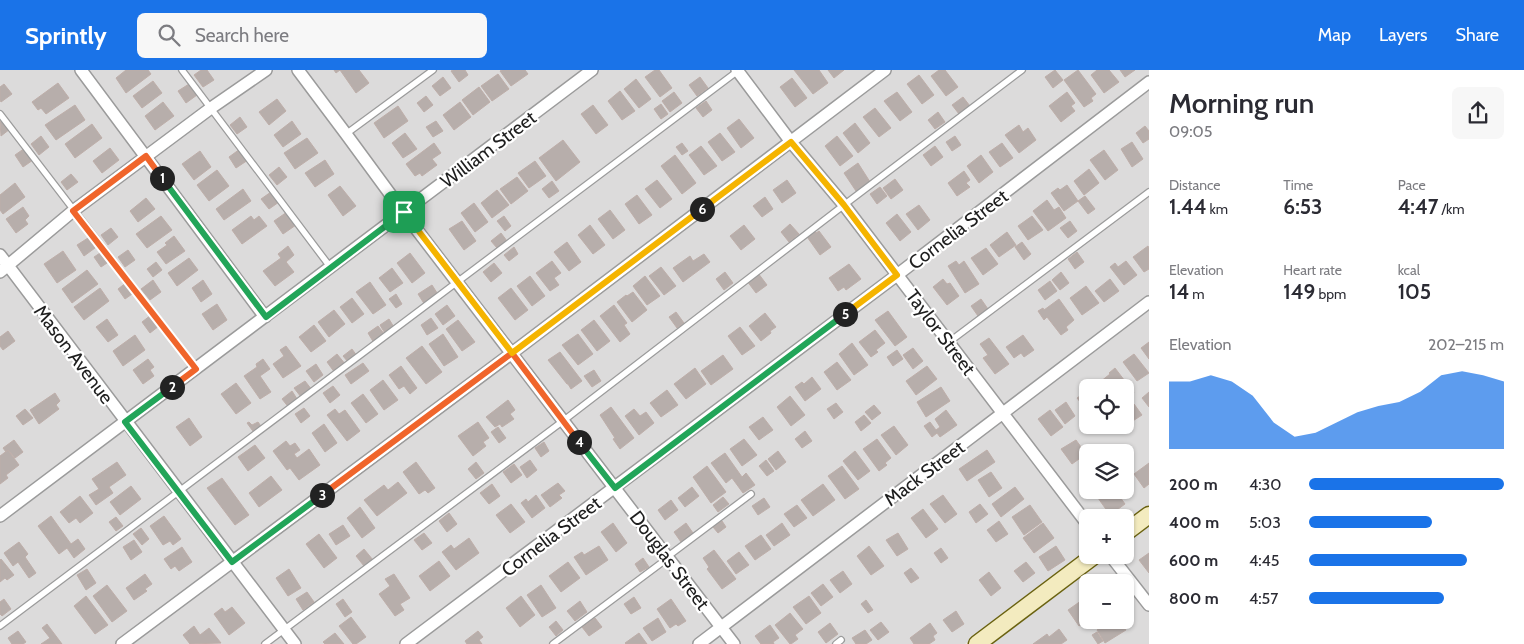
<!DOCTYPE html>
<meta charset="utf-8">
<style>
body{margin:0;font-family:Cabin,sans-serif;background:#f7f7f7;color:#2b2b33;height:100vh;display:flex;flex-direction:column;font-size:19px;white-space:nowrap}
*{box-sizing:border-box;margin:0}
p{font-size:16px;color:#7c7c81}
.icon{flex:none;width:28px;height:28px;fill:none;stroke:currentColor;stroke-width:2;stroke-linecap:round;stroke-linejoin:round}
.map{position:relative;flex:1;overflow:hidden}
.panel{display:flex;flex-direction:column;background:#fff;width:375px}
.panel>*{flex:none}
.fabs{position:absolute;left:1079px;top:309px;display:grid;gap:10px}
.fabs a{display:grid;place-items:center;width:55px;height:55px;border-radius:8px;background:#fff;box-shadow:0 1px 4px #0004;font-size:25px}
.pin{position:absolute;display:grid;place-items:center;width:42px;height:42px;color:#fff;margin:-21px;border-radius:10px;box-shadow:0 2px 8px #0006}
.km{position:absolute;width:25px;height:25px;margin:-12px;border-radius:50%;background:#222;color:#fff;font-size:14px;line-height:25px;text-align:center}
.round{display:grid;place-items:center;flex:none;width:52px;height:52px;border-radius:8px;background:#f7f7f7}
.headline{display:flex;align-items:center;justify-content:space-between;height:85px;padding:0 20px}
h1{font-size:28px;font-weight:600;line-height:38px}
.figures{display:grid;grid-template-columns:repeat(3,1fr);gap:8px;height:85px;padding:5px 20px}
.figures div{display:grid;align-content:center}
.figures b{font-size:21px;font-weight:600}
.figures small{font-size:14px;font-weight:400}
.figures p{font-size:14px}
.chart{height:140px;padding:10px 20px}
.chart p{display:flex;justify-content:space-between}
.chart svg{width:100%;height:90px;margin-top:5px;fill:#1a73e8;opacity:.7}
ul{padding:0 20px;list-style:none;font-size:16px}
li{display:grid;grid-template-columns:80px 60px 1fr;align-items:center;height:38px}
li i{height:12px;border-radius:6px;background:#1a73e8}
header{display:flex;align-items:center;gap:30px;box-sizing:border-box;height:70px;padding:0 25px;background:#1a73e8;color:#fff}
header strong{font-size:24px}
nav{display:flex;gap:28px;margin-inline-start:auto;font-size:18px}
.search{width:350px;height:45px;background:#f7f7f7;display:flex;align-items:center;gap:12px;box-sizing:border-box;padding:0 18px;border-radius:8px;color:#7c7c81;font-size:19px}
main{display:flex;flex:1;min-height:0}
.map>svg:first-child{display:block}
</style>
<header>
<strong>Sprintly</strong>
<div class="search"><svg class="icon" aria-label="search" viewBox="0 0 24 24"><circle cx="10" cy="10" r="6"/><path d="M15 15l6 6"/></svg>Search here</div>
<nav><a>Map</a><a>Layers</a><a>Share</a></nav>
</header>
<main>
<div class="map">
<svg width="1149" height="574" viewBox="0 0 1149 574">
<rect width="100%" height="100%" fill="#eee9e5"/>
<path fill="#dcdbdb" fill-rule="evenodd" d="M0 0H1149V435L1125 454V448H1088L1087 482 965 574H0ZM1088 318H1125V355H1088ZM1088 382H1125V420H1088Z
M1149 456V574H992L1111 485H1125V474ZM1088 512H1125V550H1088Z"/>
<path fill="#b7aeab" stroke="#beaea9" d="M126 0H148L151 4 126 23 116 8Z
M201 0H207L214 10 203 17 194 5Z
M334 0H359L369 13 356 23 340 0 336 3Z
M453 0H465L468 5 459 12 451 1Z
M502 0H525L528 4 511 16 500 1Z
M655 0H659L672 18 660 27 645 7Z
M794 0H819L828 13 813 24Z
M828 0H844L834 8Z
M939 0H945L958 17 946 26 931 6Z
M1055 0 1063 10 1053 18 1045 7Z
M1078 0 1096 24 1091 28 1093 31 1084 37 1064 10Z
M1097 0H1109L1119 12 1104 23 1091 5Z
M1120 0H1135L1125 7Z
M498 4 509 19 492 31 481 16Z
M919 5 934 25 922 34 907 14Z
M443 7 451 18 440 26 432 16Z
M700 7 708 18 697 26 689 15Z
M792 8 807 28 795 37 780 17Z
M636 9 651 29 639 38 624 19Z
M153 11 162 23 142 38 133 26Z
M58 13 69 28 46 44 41 38 38 40 32 32Z
M4 14 12 24 1 32 0 30V17Z
M189 14 197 25 186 33 178 21Z
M479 17 490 32 473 45 462 30Z
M620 21 635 41 622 50 608 31Z
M674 22 682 33 670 42 662 31Z
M897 22 912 42 900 51 884 31Z
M1067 22 1075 33 1071 36 1075 41 1061 52 1049 36Z
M426 26 433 35 424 42 417 33Z
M963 27 970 36 959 44 952 35Z
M277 29 286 41 269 55 259 42Z
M706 31 712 40 703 47 696 38Z
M163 32 174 46 155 60 145 46Z
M460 32 471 47 454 60 443 45Z
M661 34 668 44 661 49 654 39Z
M75 35 85 50 56 70 45 55Z
M593 35 608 55 596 64 581 44Z
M398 36 408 51 384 68 374 53Z
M875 38 891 58 879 67 863 47Z
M938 42 945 52 935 59 928 50Z
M240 47 247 57 237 64 230 55Z
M739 49 754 68 741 78 727 58Z
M3 50 10 59 1 66 0 52Z
M292 51 301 64 283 77 274 65Z
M436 51 443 61 433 67 426 57Z
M855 53 870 73 858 83 843 63Z
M92 54 102 68 75 88 65 74Z
M1019 55 1023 62 1028 58 1036 70 1019 83 1005 65Z
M1145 56 1149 61V69L1143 73 1136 63Z
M405 63 417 79 403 88 392 73Z
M720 63 735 82 722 91 708 72Z
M41 66 49 77 39 85 31 74Z
M837 66 853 86 840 96 825 76Z
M955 66 961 75 952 81 946 72Z
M307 68 318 83 295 99 284 83Z
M563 70 580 92 556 111 539 88Z
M1132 72 1143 89 1132 97 1121 79Z
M434 73 441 83 432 89 437 95 422 106 420 103 415 106 406 94Z
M682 73 688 81 682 85 676 77Z
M1002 73 1013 88 1000 97 989 82Z
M701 76 717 96 704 105 689 85Z
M935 76 943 87 931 96 923 85Z
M25 78 33 90 23 97 15 85Z
M110 78 119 90 102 103 93 91Z
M240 79 248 90 236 98 229 87Z
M1104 80 1118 100 1105 110 1090 90Z
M200 81 211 97 194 110 182 94Z
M675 85 696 113 682 124 661 96Z
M981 85 993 102 979 113 967 96Z
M325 90 334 104 315 117 305 103Z
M535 91 546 106 529 118 518 103Z
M858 93 872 115 858 124 844 103Z
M279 97 287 107 277 115 269 105Z
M1089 99 1099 113 1084 125 1074 111Z
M217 100 229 116 209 131 197 115Z
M964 101 970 110 966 113 970 117 957 126 948 113Z
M71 104 78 112 67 120 61 112Z
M517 107 528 121 511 134 500 119Z
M895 109 903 120 891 129 883 118Z
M657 110 672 129 660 138 645 119Z
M787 110 796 123 782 133 773 120Z
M552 111 559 121 549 128 542 119Z
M15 113 25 127 3 144 0 140V125Z
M1067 115 1078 131 1064 141 1051 123 1058 118 1060 120Z
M340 116 356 136 343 146 328 125Z
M880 117 887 126 877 134 870 124Z
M243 119 251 131 224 150 216 139Z
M497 120 509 135 492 148 481 133Z
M271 122 279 132 269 139 261 129Z
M637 125 652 145 639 154 625 134Z
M1085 126 1095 139 1088 144 1078 131Z
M765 127 773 139 762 147 753 136Z
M146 128 155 139 138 152 130 141Z
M1047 130 1054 140 1059 137 1066 148 1048 161 1033 141Z
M474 133 488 152 475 162 461 143Z
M919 135 930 150 918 160 906 144Z
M23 137 29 146 25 150 28 154 16 163 6 149Z
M610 140 625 160 613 169 598 149Z
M287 142 296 155 283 164 274 151Z
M897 144 911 162 900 171 886 153Z
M161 146 172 160 147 178 136 164Z
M251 146 254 150 259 146 267 156 242 174 232 160Z
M504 146 511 156 505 161 497 151Z
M1032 146 1043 160 1028 170 1018 156Z
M462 151 476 171 464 180 449 159Z
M1070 151 1077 161 1068 168 1060 158Z
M790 154 799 164 789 172 781 162Z
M590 155 605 175 593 184 578 165Z
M744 155 755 169 741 180 730 166Z
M111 158 118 167 108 175 101 165Z
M813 158 816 163 819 161 831 177 820 185 805 164Z
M1007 162 1016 175 999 187 990 175Z
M501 163 507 171 497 178 491 171Z
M174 166 185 181 166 194 157 182 167 175 165 173Z
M88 168 95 178 84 186 77 175Z
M567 172 581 192 569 201 554 182Z
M1022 172 1031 184 1024 190 1015 177Z
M288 176 294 185 286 192 294 202 275 216 263 201 281 188 278 184Z
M1148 176 1149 178V199L1144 202 1133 187Z
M514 177 518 184 509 191 504 185Z
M986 178 998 194 983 205 971 188Z
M128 180 135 190 125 197 118 187Z
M63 181 76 200 57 213 44 194Z
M103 181 110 191 101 197 94 187Z
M1077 182 1084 192 1075 199 1068 189Z
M410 183 425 203 412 213 397 193Z
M704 184 710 192 683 212 673 198 690 186 693 191Z
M189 188 198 200 177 216 168 203Z
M552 191 561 203 554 208 559 215 550 221 536 203Z
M956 191 959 195 964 191 979 214 965 223 948 196Z
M1126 191 1137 205 1124 215 1110 197 1115 193 1118 197Z
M156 192 162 200 153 207 147 199Z
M494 193 502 203 491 212 483 202Z
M849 194 861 209 846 220 844 217 838 221 829 208Z
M661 197 676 216 664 225 649 206Z
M392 198 403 213 390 222 379 208Z
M87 200 98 214 72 233 62 219Z
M725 202 733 213 724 220 716 209Z
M1061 202 1069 213 1060 220 1052 210Z
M758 203 767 215 756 223 747 211Z
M530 206 545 226 532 236 517 216Z
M645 206 660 226 647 235 633 216Z
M943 209 947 214 950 213 959 226 947 235 933 217Z
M1110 209 1119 221 1104 232 1095 221Z
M153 210 161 222 150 230 141 219Z
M203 210 212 224 201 232 192 218Z
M1050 211 1057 221 1045 230 1038 220Z
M127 212 135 222 125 229 118 219Z
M370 212 386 235 373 244 356 222Z
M432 215 439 226 425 235 418 224Z
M1086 216 1099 233 1082 245 1070 228Z
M100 218 109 231 84 250 74 237Z
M511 218 528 240 515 250 498 228Z
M633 222 647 240 632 252 617 232 626 225 627 226Z
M396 224 402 234 396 238 389 229Z
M352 228 364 244 352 253 340 237Z
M981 229 988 239 978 246 971 236Z
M1059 229 1074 250 1066 257 1068 260 1061 265 1047 247 1044 250 1038 241 1043 238 1044 240Z
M217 234 227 250 213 260 202 244Z
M447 235 455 246 443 255 435 244Z
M614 235 627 253 624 255 630 264 620 272 600 246Z
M334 240 345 254 329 267 318 252Z
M888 241 907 267 895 276 875 250Z
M676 242 684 253 677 258 669 247Z
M765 243 776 257 770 261 771 263 761 271 749 256Z
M151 245 159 256 150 263 142 252Z
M431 248 438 258 427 265 421 255Z
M107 249 118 265 108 272 96 257Z
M389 249 395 259 386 265 380 255Z
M458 250 475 272 462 281 446 259Z
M594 250 610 271 597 281 581 260Z
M314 255 326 271 311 282 299 267Z
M378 256 385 265 374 273 368 263Z
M740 257 755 276 742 285 728 266Z
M875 260 885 273 876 280 878 282 871 287 859 272Z
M8 261 15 271 3 280 0 276V267Z
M443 264 458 287 444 296 429 274Z
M578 264 593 284 578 295 562 275Z
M135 265 145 280 123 296 113 281Z
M1023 265 1034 280 1024 287 1021 283 1014 288 1006 277Z
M989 268 1009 294 995 304 983 288 988 285 980 274Z
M1149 272V289L1141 278Z
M852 273 868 295 854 305 839 284Z
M286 276 301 296 283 308 273 294 284 286 280 280Z
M422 276 442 302 426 314 406 288Z
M913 278 923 291 913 299 903 285Z
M352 279 357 286 348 292 343 286Z
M897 280 903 289 893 296 887 287Z
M560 282 582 311 571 319 568 314H567L548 290Z
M337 284 346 295 335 303 327 292Z
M1134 284 1149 303 1137 311 1123 292Z
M723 285 733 299 711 315 701 301Z
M148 289 154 297 150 300 154 306 143 314 133 300Z
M263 289 270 299 260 306 271 322 260 329 244 306 257 297 256 294Z
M837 292 851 310 837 320 824 302Z
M363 293 369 301 351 314 345 305Z
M316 294 323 305 314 312 306 301Z
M401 296 417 318 410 324 404 316 399 319 389 305Z
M927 296 937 309 916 325 906 311Z
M695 298 706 314 686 329 674 314Z
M1115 298 1134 323 1125 330V318H1104L1100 312 1110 304 1109 303Z
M594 300 601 311 592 317 584 306Z
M812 307 821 319 805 331 795 317 802 312 804 314Z
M383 310 398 330 384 340 370 320Z
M305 311 312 320 301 327 294 318Z
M236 313 251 333 236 344 221 324Z
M333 316 340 325 330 333 323 323Z
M941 317 950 331 926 347 917 332Z
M667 320 678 335 661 347 650 333Z
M292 321 299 332 290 339 282 329Z
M1088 321V342L1077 328Z
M1149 322V337L1142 328Z
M55 323 60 331 56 335 59 339 39 354 30 340Z
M363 324 378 344 366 353 351 333Z
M790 326 805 345 791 356 777 337Z
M508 330 515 340 510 344 514 349 502 357 500 354 495 357 486 347Z
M1066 332 1075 346 1065 354 1055 340Z
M836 333 843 342 834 349 827 339Z
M1134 334 1142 345 1128 354 1125 350V341Z
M874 335 881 343 872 350 865 342Z
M611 337 634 368 620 379 613 369 615 368 600 345Z
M304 338 310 346 301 353 295 344Z
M25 339 33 348 23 355 16 346Z
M335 339 339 344 345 340 360 361 347 371 327 345Z
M634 339 640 346 646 342 654 353 639 365 625 346Z
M946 340 957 355 940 367 937 363 932 367 924 356 930 352 936 360 940 357 935 349Z
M1050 340 1063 357 1051 366 1038 349Z
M864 345 871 353 861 361 855 352Z
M763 347 773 360 759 370 749 357Z
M189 348 202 367 190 376 176 357Z
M249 352 252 355 258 352 263 359 255 364 247 353Z
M478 352 489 368 483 372 486 376 473 386 458 366Z
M1125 352 1127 355 1116 362 1111 355H1125Z
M324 354 337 373 325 382 312 363Z
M894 356 908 375 896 385 881 365Z
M498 357 506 368 499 373 491 362Z
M805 361 812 371 802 378 795 369Z
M744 369 757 385 742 396 730 379Z
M877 369 891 388 885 393 887 395 879 401 863 379Z
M14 370 23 382 15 388 8 380 6 382 3 378Z
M1076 370 1086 384 1072 394 1061 379Z
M286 371 290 376 295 373 300 380 294 384 297 388 309 379 320 395 299 410 290 398 287 400 273 381Z
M544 372 549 381 541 387 535 378Z
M255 375 265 388 248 401 238 387Z
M8 380 19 395 6 405 8 408 0 414V386Z
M987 380 995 392 967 411 959 399Z
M778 381 786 392 776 400 768 389Z
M855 381 870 401 858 410 843 391Z
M725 383 742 407 746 403 755 415 743 423 732 408 726 413 711 393Z
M530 390 537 400 527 408 520 397Z
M766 390 774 401 767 406 759 396Z
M117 392 126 405 109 417 113 423 96 435 89 425 99 419 92 409Z
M416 392 435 418 428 423 425 420 419 424 403 402Z
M476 392 484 403 476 409 468 399Z
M1149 393V414L1144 418 1134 404Z
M514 394 522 405 511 413 503 402Z
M707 396 726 422 711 433 693 407Z
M842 396 859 419 845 429 828 406Z
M1088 396V411L1087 412 1080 402Z
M991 402 1002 418 989 427 978 410Z
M271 406 282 420 259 437 249 423Z
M222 408 249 445 235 455 207 418Z
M398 412 407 423 377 446 364 430 384 415 388 420Z
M558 413 565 421 559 425 562 428 550 437 541 425Z
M492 414 500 426 489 434 480 423Z
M823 414 835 430 813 446 801 430Z
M131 416 141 429 120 445 110 432Z
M692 417 699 426 685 437 678 428Z
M1015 417 1024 429 1001 447 992 434Z
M1109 420H1115L1125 434 1110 445 1098 428Z
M536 425 545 438 532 448 521 433 526 429 528 432Z
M943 425 957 444 945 453 930 434Z
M80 426 93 443 80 453 76 448 69 453 60 442Z
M723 427 729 434 718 442 713 435Z
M764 428 770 437 758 445 752 436Z
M671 430 678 440 665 450 658 440Z
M511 434 525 452 510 463 496 445Z
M980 434 988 444 976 453 969 442Z
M797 435 807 448 794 457 784 444Z
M1030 435 1042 452 1024 465 1012 447Z
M360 437 375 458 362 468 347 448Z
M923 439 938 459 926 468 911 448Z
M449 443 457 454 447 462 439 451Z
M51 446 71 474 78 469 85 479 74 488 67 478 59 484 38 456Z
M164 446 181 469 173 475 170 471 163 475 150 456Z
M116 447 123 456 116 461 109 452Z
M722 451 726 457 718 463 713 457Z
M999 451 1008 464 996 472 987 460Z
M613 453 627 473 616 482 601 462Z
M686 453 693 463 681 472 674 462Z
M782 453 790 465 774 476 766 465Z
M1043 453 1054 468 1034 483 1023 468Z
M343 455 350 466 336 475 329 464Z
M141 458 149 469 142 475 133 464Z
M424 463 432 473 422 480 414 470Z
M898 463 908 479 897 486 886 470Z
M319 464 337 488 324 498 306 474Z
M761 465 771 479 755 490 745 476Z
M469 468 479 483 456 500 442 482 451 475 454 479Z
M134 470 142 482 131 490 123 477Z
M19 472 28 484 25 487 36 503 29 508 18 492 13 496 4 483Z
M599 476 608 490 586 505 574 487 582 482 584 485Z
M869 476 884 496 871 505 857 486Z
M1056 476 1065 490 1048 501 1039 487Z
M182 477 192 492 179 501 175 496 171 499 164 489Z
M941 478 948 488 941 493 934 483Z
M364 479 373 490 364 496 356 486Z
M714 480 736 509 722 519 707 499 709 497 703 488Z
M739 482 749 495 736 504 727 491Z
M1149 483V503L1139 490Z
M643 488 649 497 640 502 635 494Z
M1 489 14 505 7 510 5 508 0 512V490Z
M439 491 450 506 430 521 419 506Z
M568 492 580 508 561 522 549 506Z
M1026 492 1035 503 1023 512 1014 501Z
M911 498 919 508 911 513 904 503Z
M87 499 96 513 86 520 77 505Z
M289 499 301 518 288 526 276 508Z
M843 501 852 514 840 523 830 510Z
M989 502 1001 518 991 526 979 510Z
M145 504 152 514 145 519 147 521 134 530 126 518Z
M394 504 410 528 400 534 404 540 395 546 379 524 390 516 385 509Z
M823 514 833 527 821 536 811 523Z
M107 515 127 541 112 552 93 526Z
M541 515 556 538 542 547 527 525Z
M307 522 314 532 303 540 296 529Z
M86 526 108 555 95 564 74 536Z
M521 526 535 545 520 557 506 538Z
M809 526 821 543 806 554 793 537Z
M1088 526V549L1079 556 1068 540Z
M634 527 641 538 631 544 624 534Z
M4 529 11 539 2 546 0 544V532Z
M343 529 352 542 345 547 336 534Z
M671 529 686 551 678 556 676 554 670 558 657 539Z
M866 530 873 540 868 543 861 534Z
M580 531 587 542 575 551 567 541Z
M232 537 245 553 229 565 214 544 222 538 225 542Z
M956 541 964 554 952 562 943 550Z
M790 543 803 559 795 565 798 569 791 574H790L775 555Z
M351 547 366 567 356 574H353L339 556Z
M595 548 602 557 589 566 582 557Z
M658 548 666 562 652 571 643 558Z
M1112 550H1119L1126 560 1105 573 1097 560Z
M556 551 563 560 556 566 549 557Z
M881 552 889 562 878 570 870 560Z
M830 553 838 564 826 573 818 562Z
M930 553 937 563 933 566 935 570 929 574H914L910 568Z
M47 554 62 574H41L50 568 42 558Z
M770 555 779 568 773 572 774 574H761L755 566Z
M194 556 200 565 209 558 221 573 190 574 183 565Z
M1059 559 1067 570 1061 574H1033L1047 564 1049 567Z
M865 560 872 570 866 574H856L852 568Z
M18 561 26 572 23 574H12L8 568Z
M478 561 483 567 479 570 482 574H467L465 571Z
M1097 562 1103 571 1098 574 1092 565Z
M335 563 344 574H325L323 572Z
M639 563 647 574H626L625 573Z"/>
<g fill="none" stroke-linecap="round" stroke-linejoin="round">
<g stroke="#9b9b9b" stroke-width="8">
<path id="lane" d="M182 0 331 198
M0 44 196 299
M346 64 433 0
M949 272 1149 122
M667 487 751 424
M0 556 739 0
M265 574 563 351 844 135 1022 0
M553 574 668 488
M836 574 841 570"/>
</g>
<g stroke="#9b9b9b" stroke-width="14">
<path id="street" d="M81 0 265 247
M298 0 346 64 404 143 734 574
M737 0 791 72 844 135 1088 455
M0 185 295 574
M0 202 73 141 211 38 266 0
M0 446 592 0
M1110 485 1149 535
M122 574 512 283 885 0
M406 574 897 205 1149 12
M699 574 1149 232"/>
</g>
<g stroke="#6a6210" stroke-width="19">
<path id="secondary" d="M1125 463 1149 445
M977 574 1095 485"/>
</g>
<use href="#lane" stroke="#fff" stroke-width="5.5"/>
<use href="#street" stroke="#fff" stroke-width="11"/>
<use href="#secondary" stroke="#f3ebbf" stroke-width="16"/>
</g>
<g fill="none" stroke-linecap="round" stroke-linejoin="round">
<g stroke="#fff" stroke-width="10">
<path id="split-1" d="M162 108 266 247 404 142"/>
</g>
<g stroke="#fff" stroke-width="10">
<path id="split-2" d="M162 108 146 86 73 141 196 299 172 317"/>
</g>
<g stroke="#fff" stroke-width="10">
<path id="split-3" d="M172 317 125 352 232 492 322 425"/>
</g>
<g stroke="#fff" stroke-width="10">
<path id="split-4" d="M322 425 512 283 579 372"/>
</g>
<g stroke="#fff" stroke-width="10">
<path id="split-5" d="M579 372 615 418 845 244"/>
</g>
<g stroke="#fff" stroke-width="10">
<path id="split-6" d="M702 139 791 72 844 135 897 205 845 244"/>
</g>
<g stroke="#fff" stroke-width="10">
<path id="split-7" d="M404 142 512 283 702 139"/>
</g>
<use href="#split-1" stroke="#22a559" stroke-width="6"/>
<use href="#split-2" stroke="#f0652b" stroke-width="6"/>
<use href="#split-3" stroke="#22a559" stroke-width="6"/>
<use href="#split-4" stroke="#f0652b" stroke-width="6"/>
<use href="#split-5" stroke="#22a559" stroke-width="6"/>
<use href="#split-6" stroke="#f5b400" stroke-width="6"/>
<use href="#split-7" stroke="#f5b400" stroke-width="6"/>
</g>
<g text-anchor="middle" stroke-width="4.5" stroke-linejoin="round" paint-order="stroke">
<g font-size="19" fill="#1e1e1e" stroke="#fff">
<text transform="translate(488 79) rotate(-37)" y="7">William Street</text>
<text transform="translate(958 159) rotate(-37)" y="7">Cornelia Street</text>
<text transform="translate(941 262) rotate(53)" y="7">Taylor Street</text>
<text transform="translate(74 284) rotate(53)" y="7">Mason Avenue</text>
<text transform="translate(924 403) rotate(-37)" y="7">Mack Street</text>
<text transform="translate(551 466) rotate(-37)" y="7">Cornelia Street</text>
<text transform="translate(670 490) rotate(53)" y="7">Douglas Street</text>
</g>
</g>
</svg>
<div class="fabs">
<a><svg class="icon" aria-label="locate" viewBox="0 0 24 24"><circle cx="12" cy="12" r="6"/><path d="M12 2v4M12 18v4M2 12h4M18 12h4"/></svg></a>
<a><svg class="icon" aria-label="layers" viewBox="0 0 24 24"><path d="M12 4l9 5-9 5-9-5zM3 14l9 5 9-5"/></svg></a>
<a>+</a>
<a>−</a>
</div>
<div class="pin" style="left:404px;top:142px;background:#1e9e55"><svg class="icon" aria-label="arrive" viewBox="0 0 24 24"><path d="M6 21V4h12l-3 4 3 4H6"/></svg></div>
<b class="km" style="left:162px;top:108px">1</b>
<b class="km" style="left:172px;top:317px">2</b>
<b class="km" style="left:322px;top:425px">3</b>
<b class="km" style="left:579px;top:372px">4</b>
<b class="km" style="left:845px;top:244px">5</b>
<b class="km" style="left:702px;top:139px">6</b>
</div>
<section class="panel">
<div class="headline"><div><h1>Morning run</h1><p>09:05</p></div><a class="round"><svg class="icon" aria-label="share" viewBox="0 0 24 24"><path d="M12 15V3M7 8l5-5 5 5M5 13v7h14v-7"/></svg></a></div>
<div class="figures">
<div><p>Distance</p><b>1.44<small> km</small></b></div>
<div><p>Time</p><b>6:53</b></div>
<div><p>Pace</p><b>4:47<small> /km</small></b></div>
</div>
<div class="figures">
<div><p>Elevation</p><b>14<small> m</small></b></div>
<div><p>Heart rate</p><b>149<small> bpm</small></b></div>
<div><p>kcal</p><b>105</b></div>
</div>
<div class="chart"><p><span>Elevation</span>202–215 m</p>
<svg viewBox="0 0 160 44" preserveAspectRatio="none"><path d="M0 44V11L10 11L20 8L30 11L40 18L50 31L60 38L70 36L80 31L90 26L100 23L110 21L120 16L130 8L140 6L150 8L160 11V44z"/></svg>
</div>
<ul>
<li><b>200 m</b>4:30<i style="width:100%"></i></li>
<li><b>400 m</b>5:03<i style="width:63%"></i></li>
<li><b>600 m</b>4:45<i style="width:81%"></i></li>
<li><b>800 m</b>4:57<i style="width:69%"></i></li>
</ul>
</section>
</main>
